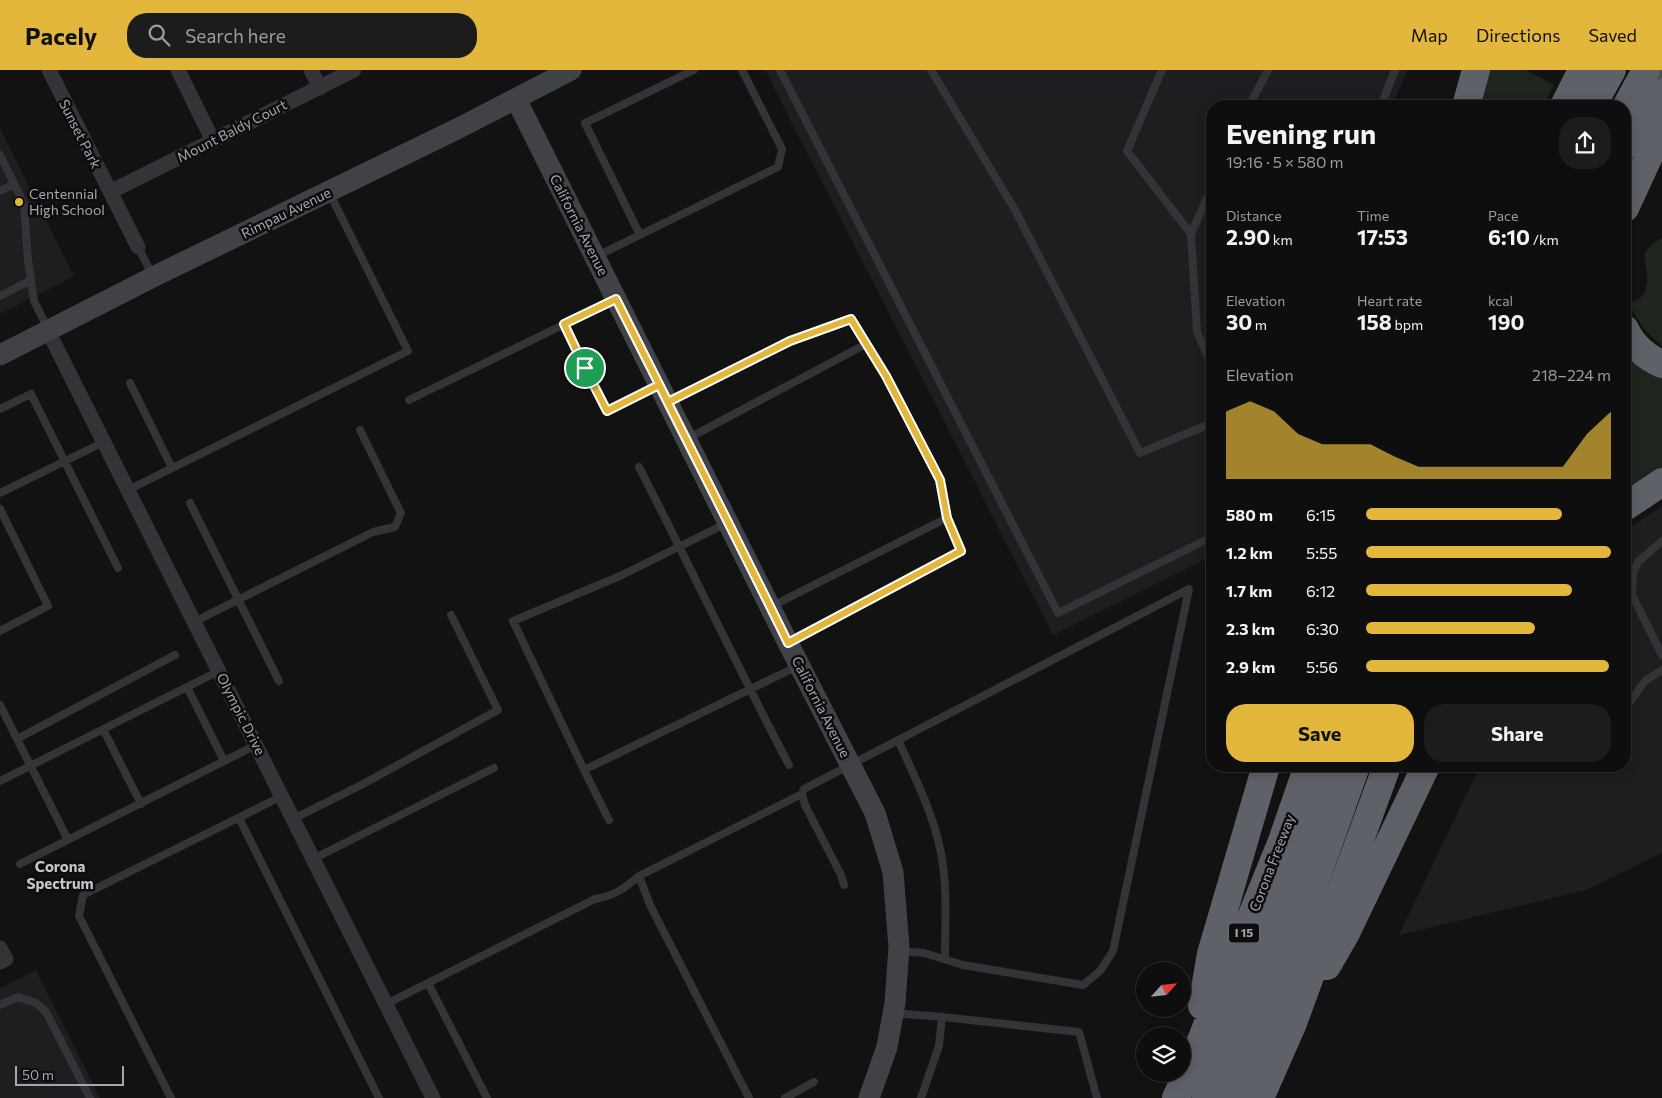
<!DOCTYPE html>
<meta charset="utf-8">
<style>
body{margin:0;font-family:Commissioner,sans-serif;background:#1c1c1c;color:#f1f3f6;height:100vh;display:flex;flex-direction:column;font-size:19px;white-space:nowrap}
*{box-sizing:border-box;margin:0}
p{font-size:16px;color:#9b9c9e}
.icon{flex:none;width:28px;height:28px;fill:none;stroke:currentColor;stroke-width:2;stroke-linecap:round;stroke-linejoin:round}
.map{position:relative;flex:1;overflow:hidden}
.side{position:absolute;left:1206px;top:30px;width:425px;height:672px;display:flex;flex-direction:column;background:#0e0e0e;border-radius:20px;box-shadow:0 2px 12px #0003,0 0 0 1px #2e2e2e}
.side>*{flex:none}
.needle{width:32px;rotate:63deg}
.controls{position:absolute;left:1136px;top:892px;display:grid;gap:10px}
.controls a{display:grid;place-items:center;width:55px;height:55px;border-radius:50%;background:#0e0e0e;box-shadow:0 2px 12px #0003,0 0 0 1px #2e2e2e;font-size:25px}
.scale{position:absolute;left:15px;bottom:12px;width:109px;box-sizing:border-box;padding-left:5px;border:2px solid #a4a7b2;border-top:0;font-size:14px;line-height:18px;white-space:nowrap;color:#a4a7b2;-webkit-text-stroke:4px #0d0d0e;paint-order:stroke}
.pin{position:absolute;display:grid;place-items:center;width:42px;height:42px;color:#fff;margin:-21px;border:2px solid #fff;border-radius:50%;box-shadow:0 1px 5px #0007}
.round{display:grid;place-items:center;flex:none;width:52px;height:52px;border-radius:20px;background:#1c1c1c}
.summary{display:flex;align-items:center;justify-content:space-between;height:85px;padding:0 20px}
h1{font-size:28px;font-weight:700;line-height:38px}
.metrics{display:grid;grid-template-columns:repeat(3,1fr);gap:8px;height:85px;padding:5px 20px}
.metrics div{display:grid;align-content:center}
.metrics b{font-size:21px;font-weight:700}
.metrics small{font-size:14px;font-weight:400}
.metrics p{font-size:14px}
.chart{height:140px;padding:10px 20px}
.chart p{display:flex;justify-content:space-between}
.chart svg{width:100%;height:90px;margin-top:5px;fill:#e2b73b;opacity:.7}
.cta{display:flex;gap:10px;margin-top:auto;padding:10px 20px}
.cta a{flex:1;height:58px;border-radius:20px;background:#e2b73b;color:#111;font-size:20px;font-weight:700;line-height:58px;text-align:center}
.cta a+a{background:#1c1c1c;color:#f1f3f6}
ul{padding:0 20px;list-style:none;font-size:16px}
li{display:grid;grid-template-columns:80px 60px 1fr;align-items:center;height:38px}
li i{height:12px;border-radius:6px;background:#e2b73b}
header{display:flex;align-items:center;gap:30px;box-sizing:border-box;height:70px;padding:0 25px;background:#e2b73b;color:#111}
header strong{font-size:24px}
nav{display:flex;gap:28px;margin-inline-start:auto;font-size:18px}
.search{width:350px;height:45px;background:#1c1c1c;display:flex;align-items:center;gap:12px;box-sizing:border-box;padding:0 18px;border-radius:20px;color:#9b9c9e;font-size:19px}
.map>svg:first-child{display:block}
</style>
<header>
<strong>Pacely</strong>
<div class="search"><svg class="icon" aria-label="search" viewBox="0 0 24 24"><circle cx="10" cy="10" r="6"/><path d="M15 15l6 6"/></svg>Search here</div>
<nav><a>Map</a><a>Directions</a><a>Saved</a></nav>
</header>
<div class="map">
<svg width="1662" height="1028" viewBox="0 0 1662 1028">
<rect width="100%" height="100%" fill="#121213"/>
<path fill="#1e1e20" d="M765 0H1408L1391 36H1212V486L1053 565Z
M0 58 74 206 0 244Z
M1662 436V783L1586 820 1399 865 1480 696H1625V461Z
M36 900 100 1028H0V918Z"/>
<path fill="#1e251f" d="M1488 0H1526L1554 15 1543 36H1476Z
M1662 168V276L1643 258 1629 234C1649 227 1648 214 1646 196 1645 192 1644 188 1645 184 1647 177 1656 171 1662 168Z
M1625 276 1662 304V400L1625 425Z"/>
<g fill="none" stroke-linecap="round" stroke-linejoin="round">
<path stroke="#333338" stroke-width="8" d="M780 0 1058 543 1212 467
M931 0 1015 140 1140 383 1212 353
M1162 0 1127 81 1191 164
M1249 36 1268 0
M1381 36 1395 0
M0 85 24 134 28 190 34 231 48 259
M1212 117 1191 164 1197 262 1212 296
M0 121 14 114
M640 165 585 53 694 0
M138 177 153 206
M595 187 778 97 782 79 742 0
M0 226 31 210
M563 255 607 341 657 316
M130 313 172 398
M409 330 614 230
M669 331 790 271 851 249 886 305 940 410 947 448 772 536
M0 339 31 324 118 498
M687 369 866 274
M639 397C690 496 737 596 789 695
M128 420 408 281 329 122
M0 423 104 372
M190 433 279 611
M0 439 48 536 0 561
M727 453 620 506 513 551 584 700 798 596
M1662 471 1638 492 1633 503 1632 525 1662 585
M194 552 373 462 395 457 401 443 360 360
M789 573 961 481 947 448
M187 617 224 691
M0 635 68 770
M1625 639 1645 611 1662 600
M103 659 141 734
M17 669 175 585
M898 670C914 705 932 741 940 778 948 814 945 852 945 889
M584 700 609 750
M0 711 219 601
M239 748 379 1028
M293 749 363 714 498 640 451 545
M313 789 494 698
M20 794 256 675
M844 815 841 805 805 735 802 724 804 719 1189 519 1113 881 1100 901 1083 915 963 895 924 883 900 881
M428 913 487 1028
M386 934 595 829C614 826 625 818 639 806
M0 935 18 927 36 933 46 942 90 1028
M893 943 942 947 939 976 921 1028
M942 947 1079 962 1097 1028
M171 1028 79 846 83 825 282 726
M749 1028 650 835 639 806 802 724
M785 1028 814 1012"/>
<path stroke="#333338" stroke-width="15" d="M49 0 138 177
M178 0 213 71
M311 0 320 18
M110 122 354 0
M48 261 433 1028
M0 878 6 889 0 892"/>
<path stroke="#414247" stroke-width="21" d="M516 29 788 573 875 743 893 802 899 877 895 933 887 977 869 1028
M0 285 157 205 459 58 571 0"/>
<path stroke="#4f5056" stroke-width="24" d="M1661 0H1662"/>
<path stroke="#5f6168" stroke-width="28" d="M1466 36 1476 0
M1564 36 1582 0
M1592 36 1612 0
M1625 39 1646 0
M1636 74 1662 23
M1625 138 1662 58
M1625 259C1632 275 1647 288 1662 294
M1625 437 1662 412
M1327 896 1346 863 1426 696
M1202 936 1211 884 1266 696
M1176 1028 1191 995 1282 771 1308 696
M1206 1028 1297 801 1334 696
M1233 1028 1273 929 1356 696
M1260 1028 1293 953 1387 696"/>
</g>
<g fill="none" stroke-linecap="round" stroke-linejoin="round">
<g stroke="#fff" stroke-width="10">
<path id="route" d="M585 298 607 341 659 315C702 401 746 487 788 573L961 481 947 448 940 410 886 306 851 249 790 271 668 332 616 229 564 254 585 298"/>
</g>
<use href="#route" stroke="#e2b73b" stroke-width="6"/>
</g>
<circle fill="#e2b73b" stroke="#0d0d0e" stroke-width="2" cx="19" cy="132" r="5"/>
<g text-anchor="middle" stroke-width="5" stroke-linejoin="round" paint-order="stroke">
<rect fill="#0d0d0e" stroke="#777981" stroke-width="1" x="1229" y="853.5" width="30" height="19" rx="4"/>
<g font-size="12" font-weight="bold" fill="#a4a7b2">
<text x="1244" y="867">I 15</text>
</g>
<g font-size="14" fill="#a4a7b2" stroke="#0d0d0e">
<text transform="translate(232 61) rotate(-27)" y="5">Mount Baldy Court</text>
<text transform="translate(80 64) rotate(63)" y="5">Sunset Park</text>
<text transform="translate(286 143) rotate(-26)" y="5">Rimpau Avenue</text>
<text transform="translate(579 155) rotate(63)" y="5">California Avenue</text>
<text transform="translate(821 637) rotate(63)" y="5">California Avenue</text>
<text transform="translate(241 644) rotate(63)" y="5">Olympic Drive</text>
<text transform="translate(1272 793) rotate(-69)" y="5">Corona Freeway</text>
</g>
<g font-size="14" fill="#a4a7b2" stroke="#0d0d0e" text-anchor="start">
<text x="29" y="129">Centennial<tspan x="29" dy="16">High School</tspan></text>
</g>
<g font-size="15" font-weight="bold" fill="#c5c7cf" stroke="#0d0d0e">
<text x="60" y="802">Corona<tspan x="60" dy="17">Spectrum</tspan></text>
</g>
</g>
</svg>
<div class="controls">
<a><svg class="needle" viewBox="-14 -14 28 28"><path d="M0-13l5 13h-10z" fill="#e53935"/><path d="M0 13l5-13h-10z" fill="#9b9c9e"/></svg></a>
<a><svg class="icon" aria-label="layers" viewBox="0 0 24 24"><path d="M12 4l9 5-9 5-9-5zM3 14l9 5 9-5"/></svg></a>
</div>
<div class="scale">50 m</div>
<div class="pin" style="left:585px;top:298px;background:#1e9e55"><svg class="icon" aria-label="arrive" viewBox="0 0 24 24"><path d="M6 21V4h12l-3 4 3 4H6"/></svg></div>
<section class="side">
<div class="summary"><div><h1>Evening run</h1><p>19:16 · 5 × 580 m</p></div><a class="round"><svg class="icon" aria-label="share" viewBox="0 0 24 24"><path d="M12 15V3M7 8l5-5 5 5M5 13v7h14v-7"/></svg></a></div>
<div class="metrics">
<div><p>Distance</p><b>2.90<small> km</small></b></div>
<div><p>Time</p><b>17:53</b></div>
<div><p>Pace</p><b>6:10<small> /km</small></b></div>
</div>
<div class="metrics">
<div><p>Elevation</p><b>30<small> m</small></b></div>
<div><p>Heart rate</p><b>158<small> bpm</small></b></div>
<div><p>kcal</p><b>190</b></div>
</div>
<div class="chart"><p><span>Elevation</span>218–224 m</p>
<svg viewBox="0 0 160 44" preserveAspectRatio="none"><path d="M0 44V11L10 6L20 11L30 22L40 27L50 27L60 27L70 33L80 38L90 38L100 38L110 38L120 38L130 38L140 38L150 22L160 11V44z"/></svg>
</div>
<ul>
<li><b>580 m</b>6:15<i style="width:80%"></i></li>
<li><b>1.2 km</b>5:55<i style="width:100%"></i></li>
<li><b>1.7 km</b>6:12<i style="width:84%"></i></li>
<li><b>2.3 km</b>6:30<i style="width:69%"></i></li>
<li><b>2.9 km</b>5:56<i style="width:99%"></i></li>
</ul>
<div class="cta"><a>Save</a><a>Share</a></div>
</section>
</div>
